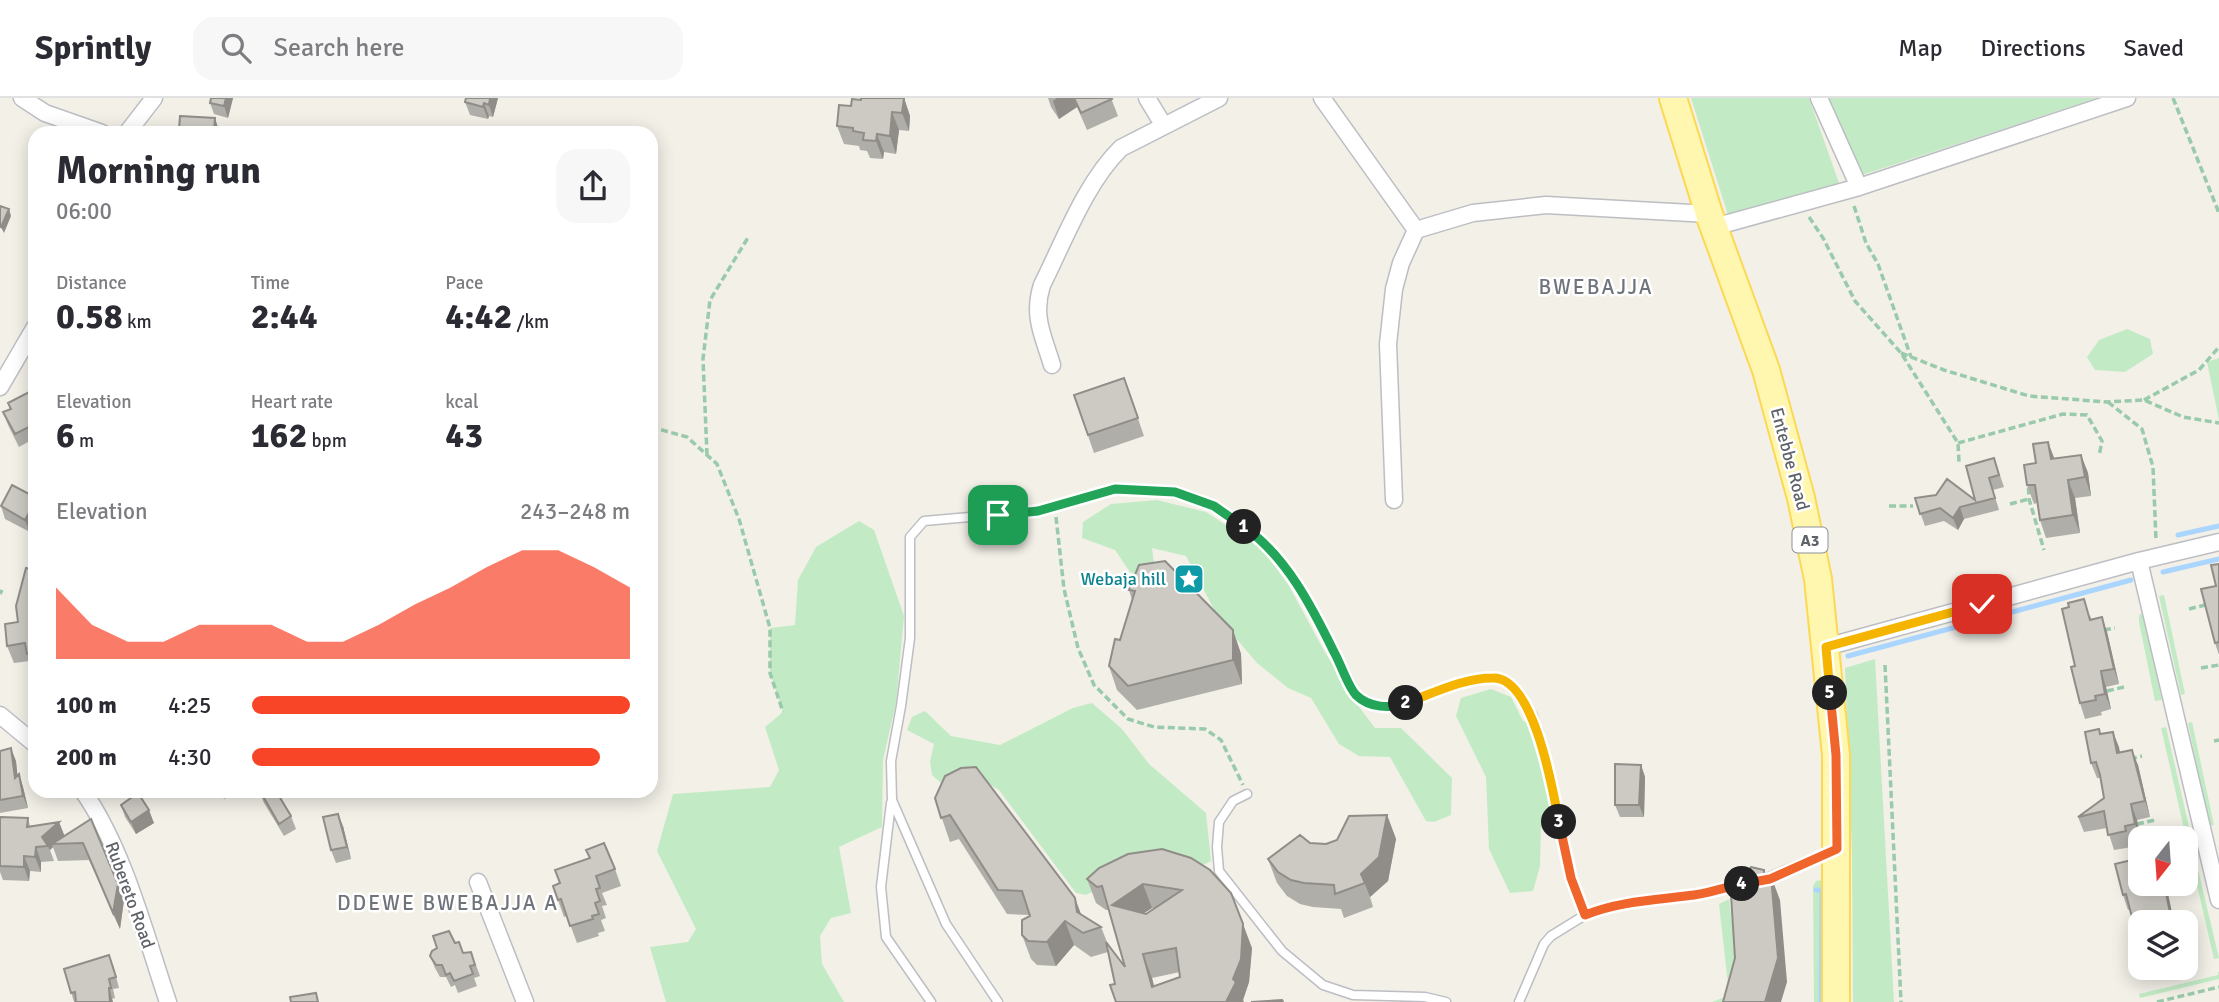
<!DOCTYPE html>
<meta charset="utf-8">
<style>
body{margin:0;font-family:Signika,sans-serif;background:#f7f7f7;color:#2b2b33;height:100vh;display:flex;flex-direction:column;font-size:26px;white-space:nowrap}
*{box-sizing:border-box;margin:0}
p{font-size:23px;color:#7c7c81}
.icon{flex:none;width:38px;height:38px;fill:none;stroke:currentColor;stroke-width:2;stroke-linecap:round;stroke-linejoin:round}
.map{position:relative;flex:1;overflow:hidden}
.details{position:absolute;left:28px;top:28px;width:630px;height:672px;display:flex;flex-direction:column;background:#fff;border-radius:21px;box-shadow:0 4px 18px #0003}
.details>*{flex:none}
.needle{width:46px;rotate:197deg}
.controls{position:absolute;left:2128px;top:728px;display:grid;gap:14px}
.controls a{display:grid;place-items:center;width:70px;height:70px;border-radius:14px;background:#fff;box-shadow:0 4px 18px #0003;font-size:35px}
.pin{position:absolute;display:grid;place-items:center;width:60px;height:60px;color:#fff;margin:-30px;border-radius:14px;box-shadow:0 4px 10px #0006}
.km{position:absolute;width:35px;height:35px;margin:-18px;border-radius:50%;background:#222;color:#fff;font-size:19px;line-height:35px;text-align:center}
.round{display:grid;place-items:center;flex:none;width:74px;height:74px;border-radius:21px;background:#f7f7f7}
.head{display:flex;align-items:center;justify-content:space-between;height:119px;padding:0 28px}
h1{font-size:38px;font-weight:700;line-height:52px}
.metrics{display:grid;grid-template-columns:repeat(3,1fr);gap:10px;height:119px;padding:7px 28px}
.metrics div{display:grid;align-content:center}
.metrics b{font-size:35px;font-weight:700}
.metrics small{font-size:19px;font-weight:400}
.metrics p{font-size:19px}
.chart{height:196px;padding:14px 28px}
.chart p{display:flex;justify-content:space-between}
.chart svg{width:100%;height:126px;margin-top:7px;fill:#f84427;opacity:.7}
ul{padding:0 28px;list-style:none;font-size:23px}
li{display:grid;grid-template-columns:112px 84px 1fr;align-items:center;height:52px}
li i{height:18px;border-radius:9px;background:#f84427}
header{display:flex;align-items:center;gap:42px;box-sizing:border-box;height:98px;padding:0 35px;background:#fff;border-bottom:2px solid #e1e1e2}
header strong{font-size:33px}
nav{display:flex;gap:38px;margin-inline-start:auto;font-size:24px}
.search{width:490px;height:63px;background:#f7f7f7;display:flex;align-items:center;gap:18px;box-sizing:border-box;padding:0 24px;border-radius:21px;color:#7c7c81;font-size:26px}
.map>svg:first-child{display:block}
</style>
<header>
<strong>Sprintly</strong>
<div class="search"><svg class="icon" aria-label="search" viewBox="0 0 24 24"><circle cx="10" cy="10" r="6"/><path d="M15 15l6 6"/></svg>Search here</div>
<nav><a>Map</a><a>Directions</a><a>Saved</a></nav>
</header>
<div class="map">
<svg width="2219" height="904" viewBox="0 0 2219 904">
<rect width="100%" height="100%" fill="#f2f0e7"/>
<path fill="#c2ebc5" d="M1691 0H1809L1839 85 1728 117Z
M1827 0H2097L1856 79Z
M2127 231 2150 241 2153 256 2125 274 2095 272 2087 259 2099 242Z
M2219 260V322L2207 264Z
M1157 402 1206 414 1261 450 1288 486 1322 549 1353 601 1375 630H1401L1452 680 1451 717 1434 724 1426 723 1390 659 1359 658 1339 646 1311 600 1288 590 1257 565 1218 519 1186 458 1152 450 1155 473 1142 482 1130 474 1115 452 1082 440 1083 424 1111 406Z
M859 423 874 432 904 518 896 605 883 662 882 729 839 749 851 815 831 820 820 838 822 866 844 904H666L650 849 688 844 696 831 657 753 673 696 770 689 779 672 765 629 783 614 770 575V530L795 527 798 482 816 449Z
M2164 497 2185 596 2181 597 2159 498Z
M2143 515 2162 602 2155 603 2139 524V517Z
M1875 561 1894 904H1853L1852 755 1845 570Z
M1491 591 1511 599 1523 623 1543 629 1549 651 1556 720 1541 730 1540 768 1533 793 1510 795 1489 751 1486 679 1456 618 1461 600Z
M1092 605 1122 631 1149 666 1206 715 1211 763 1191 773 1137 769 1086 797 1076 795 999 692 972 676 941 685 932 677 930 664 934 646 907 632 912 619 925 613 951 638 1000 647 1073 610Z
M2192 624 2214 727 2209 728 2188 625Z
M2166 629 2190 733 2185 735 2161 630Z
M2195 759 2219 860 2214 861 2191 761Z
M1822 782 1825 784V792H1822L1821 904H1814L1813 788 1816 783Z
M1729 801 1736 855 1737 904H1712L1725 899 1728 886 1719 806Z
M2218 874H2219V881L2140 900 2139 896 2218 877Z"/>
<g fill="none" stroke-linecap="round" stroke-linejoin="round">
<path stroke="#aad5ff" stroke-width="5" d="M2178 437 2219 428
M2163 474 2219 461
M1848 558 2131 482
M1816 792H1822L1821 904"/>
<g stroke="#bcbec3" stroke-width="11">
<path id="service" d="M1247 696 1233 703 1219 724 1217 749 1219 773 1282 853 1323 887 1353 897 1425 899 1446 904
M891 705 881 789 886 839 931 904
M1762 782 1831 753
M998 904 946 826 892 702 891 663 901 608 910 540V439L924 423 1038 413 1115 391 1175 394 1214 408 1253 435 1283 466 1319 522 1356 597 1377 608 1395 610 1464 584 1496 579 1511 587 1533 618 1550 677 1571 780 1585 817
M1519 904 1544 846 1551 838 1585 817 1626 805 1697 797 1739 786"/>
</g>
<g stroke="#bcbec3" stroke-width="19">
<path id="minor" d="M22 0 45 15 102 35
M1147 0 1164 28
M1322 0 1416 132 1473 115 1546 107 1709 116
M1819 0 1859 89
M127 35 154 0
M1714 129 1859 89 2127 0
M1052 267C1043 237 1032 218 1042 187 1064 143 1086 84 1121 50L1219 0
M0 289 35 229
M1394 402 1388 246 1394 191 1401 165 1416 132
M2139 463 2219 802
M1826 549 2139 463 2219 444
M0 617 35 646
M83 693C124 752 145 836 168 904
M478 784 525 904"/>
</g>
<g stroke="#fdd855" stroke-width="30">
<path id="primary" d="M1673 0 1709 116 1766 272 1801 400 1818 481 1836 657V904"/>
</g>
<path stroke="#99caab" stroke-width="3.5" stroke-dasharray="7 3.5" stroke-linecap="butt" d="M2173 0 2219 115
M1854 108 1866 145 1878 166 1911 259
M1809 119 1823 140 1855 203 1901 255 1958 345 1959 364
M1901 255 1944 272 2029 298 2107 304 2144 302 2183 319 2219 325
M2144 302 2199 272 2219 249
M2108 304 2142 331 2153 369 2156 442
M651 329 687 339 717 366 739 421 770 530V575L783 614
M1958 345 2063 316 2087 317 2102 343 2099 358
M707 357 703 261 710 202 749 138
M2028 379 2029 401 2044 452
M2010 406 2029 401
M1889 408H1913
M1056 419 1064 491 1078 550 1094 587 1128 621 1154 629 1205 631 1221 642 1243 687
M0 496 2 492
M2189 511 2209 506
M2104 532 2115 530
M1885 567 1901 904
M2201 570 2219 567
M2107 593 2124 589
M2214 643 2219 642
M2130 661 2142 658
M2137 726 2155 722
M2157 904 2219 889"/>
<use href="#service" stroke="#fff" stroke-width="8"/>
<use href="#minor" stroke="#fff" stroke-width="16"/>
<use href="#primary" stroke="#fff7af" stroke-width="26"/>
</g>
<path fill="#b0aea9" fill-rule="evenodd" d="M211 0H233L228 20 214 16 210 5Z
M498 0 493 19 489 18 488 21 470 17 465 4Z
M904 0 910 18 909 33 899 32 896 56 884 54 883 61 870 60 867 53 860 52 859 48 844 46 837 28 851 8 861 2Z
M1048 0H1111L1118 18 1087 32 1077 9 1059 21 1051 9Z
M215 20 219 35H180L179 32Z
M1124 280 1144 338 1094 355 1074 297Z
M35 298V340L19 349 8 327 3 314 10 311 8 305Z
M2081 357 2088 375 2091 398 2075 400 2080 435 2046 440 2040 422 2037 405 2034 406 2027 387 2036 365 2054 361Z
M1994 360 2004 389 1993 392 1999 412 1964 421 1958 432 1944 423 1925 428 1915 400 1975 402Z
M35 399 30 434 5 421 1 408Z
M2219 466V557L2215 545 2216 488Z
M1139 467 1233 532 1241 556 1242 586 1137 612 1117 592 1109 568 1120 542 1132 502 1129 492Z
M35 472V573H33L29 563 14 565 7 548 18 524Z
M2090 517 2091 521 2102 519 2107 534 2119 586 2106 589 2111 611 2101 614 2102 617 2085 621 2080 605 2075 568Z
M2113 634 2120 654 2138 667 2150 719 2137 722 2140 741 2131 743 2132 749 2114 752 2107 730 2084 734 2078 719 2104 700 2101 680H2097L2091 665 2101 636Z
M0 653 16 663 17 678 19 676 23 689 28 710 0 715Z
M1641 667 1645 679 1644 719H1620L1615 707Z
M220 693H236L237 695 224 701Z
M259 693 291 718 296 731 284 738 264 705Z
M935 700 1081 817 1101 829 1107 844 1125 869 1109 812H1106L1096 805 1087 781 1162 751 1252 850 1249 884 1243 902 1115 886 1108 854 1091 859 1074 847 1056 868 1037 867 1031 861 1022 837 1030 817 1007 816 959 741 950 744ZM1152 810H1155L1146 816H1143ZM1180 874V879L1154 888 1152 880Z
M121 707 154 725 136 736 125 719Z
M1387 717 1396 741 1388 783 1370 799 1373 809 1344 820 1341 811 1313 809 1300 806 1287 798 1277 785 1268 761 1310 745 1326 746 1337 742Z
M0 719 28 720 30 728 59 724 64 738 91 721 124 802 120 831 89 762 58 763 53 749 50 752 54 763 41 764V774L30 773 29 783 3 782 0 774Z
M343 728 351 761 336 765 331 752Z
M615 771 621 788 602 795 607 807 602 808 606 820 601 822 605 833 598 835 599 838 577 845 567 818 564 819 553 788Z
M2140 786 2168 796 2174 824H2140V870H2168L2169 871 2159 873 2160 879 2143 882 2138 867 2135 831 2130 811 2128 812 2123 797Z
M455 845 463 855 471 854 480 878 474 880 477 888 458 895 455 887 451 889 446 879H440L435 870 430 858Z
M113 867 119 890 113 891 115 900 112 901 113 904H74L64 871Z"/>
<path fill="#908d89" d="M226 0H233L228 20 224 8Z
M490 0H498L493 19 489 7Z
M904 0 910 18 909 33 902 15Z
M1057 0H1073L1077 9 1059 21 1053 3Z
M484 5 489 18 488 21 483 9Z
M892 14 899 32 896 56 890 38Z
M215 20 219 33V35L214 34Z
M877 36 884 54 883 61 876 43Z
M9 111 11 118 4 135 1 129Z
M2048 344 2055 362 2051 361Z
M2081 357 2088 375 2091 398 2085 379Z
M2068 382 2075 400 2080 435 2073 417Z
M35 404V425L30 434 25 422Z
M1960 409 1964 421 1958 432 1953 420Z
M2102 519 2107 534 2119 586 2114 571Z
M1233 532 1241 556 1242 586 1233 562Z
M2101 573 2106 589 2111 611 2105 596Z
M2113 634 2119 649 2123 670 2117 655Z
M11 650 16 663 19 692 15 680Z
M2132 652 2138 667 2150 719 2145 703Z
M1641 667 1645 679 1644 719 1639 707Z
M19 676 23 689 28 710 23 698Z
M2131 706 2137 722 2141 740 2135 726Z
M149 712 154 725 136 736 131 724Z
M338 716 343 728 351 761 347 749Z
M1387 717 1396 741 1388 783 1370 799 1361 776Z
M59 724 65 739 52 746 53 749 50 752 42 739Z
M36 749 41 764V774L35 759Z
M24 758 30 773 29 783 24 769Z
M1771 778 1780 802 1787 884 1781 904H1765Z
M118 786 124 802 120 831 113 815Z
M1143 786 1152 810 1120 830 1112 807Z
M2164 786 2168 796 2174 824H2172Z
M1075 800 1084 824 1077 814Z
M1065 823 1074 847 1056 868 1047 844Z
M1243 826 1252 850 1249 884 1243 902 1244 904H1226L1233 881Z
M1143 856 1152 880 1158 904 1152 889Z
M109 890 112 901 113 904H110Z"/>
<path fill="#cdcac4" stroke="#908d89" stroke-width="2" fill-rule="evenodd" d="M211 0H226L224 8 210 5Z
M466 0H490L489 7 484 5 483 9 465 4Z
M861 0H904L902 15 892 14 890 38 877 36 876 43 863 42 864 35 853 33V30L837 28 839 7 851 8 852 1 861 2Z
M1074 0H1111L1112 1 1081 15Z
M180 18 215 20 214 34 179 32Z
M74 31 89 35H73Z
M0 108 9 111 1 129 0 128Z
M1124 280 1138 320 1088 337 1074 297Z
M31 293 34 299 35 298V326L15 336 3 314 11 311 8 305Z
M2048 344 2051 361 2081 357 2085 379 2068 382 2073 417 2040 422 2035 387H2027L2024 367 2036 365 2033 346Z
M1994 360 1999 377 1989 380 1995 400 1960 409 1953 420 1940 410 1920 416 1915 400 1936 397 1947 381 1975 402 1966 368Z
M12 387 35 399V404L25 422 1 408Z
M1165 463 1233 532V562L1128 588 1109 568 1115 541 1120 542 1135 493 1129 492 1139 467Z
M2219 466V544L2215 545 2201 491 2216 488 2211 467Z
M26 470 35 472V555L27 556 25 545 7 548 5 526 18 524 16 508Z
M2084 501 2090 522 2102 519 2114 571 2101 573 2105 596 2095 598 2096 602 2080 605 2071 569 2075 568 2062 511 2069 509 2068 505Z
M2099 631 2100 636 2113 634 2117 655 2132 652 2145 703 2131 706 2135 726 2125 728 2126 733 2108 737 2104 713 2078 719 2104 700 2100 677 2096 664 2091 665 2085 634Z
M11 650 15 680 19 676 23 698 0 702V653Z
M1615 666 1641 667 1639 707H1615Z
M976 669 1075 800 1077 814 1101 829 1083 835 1065 823 1047 844 1028 843 1022 837V822L1030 818 1022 793 998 792 950 717 941 720 935 700 945 678 961 670Z
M260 693H276L291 718 279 726Z
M138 695 149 712 131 724 121 707Z
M338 716 347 749 331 752 323 719Z
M1387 717 1379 759 1361 776 1365 785 1335 796 1334 787 1304 785 1291 782 1278 774 1268 761 1300 737 1310 745 1326 746 1337 742 1349 718Z
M0 719 28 720 27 729 59 724 42 739 48 748 36 749 35 759 24 758V769L0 768Z
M91 721 118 786 113 815 83 745 52 746Z
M604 745 615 771 596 778 600 790 596 791 600 803 595 805 599 816 592 818 593 821 570 828 561 801 558 802 553 788 560 785 555 772 590 760 586 752Z
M1162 751 1191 760 1210 772 1231 795 1243 826 1241 861 1233 881 1236 884 1226 904H1116L1110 887 1115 886 1106 844 1125 869 1102 788 1097 789 1087 781 1099 770 1128 756ZM1143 786 1182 792 1146 816 1112 807ZM1176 850 1180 879 1152 889 1143 856Z
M2140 760V786H2164L2172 824H2140V866L2138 867 2132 831H2135L2126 796 2123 797 2115 766Z
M1751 769 1764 772V777L1771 778 1778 860 1765 904H1723L1735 860 1730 781 1740 780V775L1747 774Z
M449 833 455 845 459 844 463 855 471 854 475 867 470 868 473 876 454 883 450 875 446 877 442 867H436L430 858 432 853 437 850 433 838Z
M109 857 116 879 109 881 111 890H109L110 904H76L75 894 71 895 64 871Z
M316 895 318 904H291L290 899Z
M1282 902 1283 904H1251Z"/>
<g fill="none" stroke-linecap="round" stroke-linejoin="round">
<g stroke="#fff" stroke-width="14">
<path id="split-1" d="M998 417 1038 413 1115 391 1175 394 1214 408 1244 429"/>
</g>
<g stroke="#fff" stroke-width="14">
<path id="split-2" d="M1244 429C1286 458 1312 509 1334 554 1340 564 1348 589 1356 597 1369 610 1391 611 1406 605"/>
</g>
<g stroke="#fff" stroke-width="14">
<path id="split-3" d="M1406 605C1434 595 1463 580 1493 580 1534 579 1553 693 1559 724"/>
</g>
<g stroke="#fff" stroke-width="14">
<path id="split-4" d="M1559 724 1571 780 1585 817C1620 803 1656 802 1694 797 1710 795 1726 789 1742 786"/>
</g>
<g stroke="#fff" stroke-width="14">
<path id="split-5" d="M1742 786 1770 781 1837 751 1836 657 1830 595"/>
</g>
<g stroke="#fff" stroke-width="14">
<path id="split-6" d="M1830 595 1826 549 1982 506"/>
</g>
<use href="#split-1" stroke="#22a559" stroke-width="9"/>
<use href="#split-2" stroke="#22a559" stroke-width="9"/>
<use href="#split-3" stroke="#f5b400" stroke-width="9"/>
<use href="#split-4" stroke="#f0652b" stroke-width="9"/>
<use href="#split-5" stroke="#f0652b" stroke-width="9"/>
<use href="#split-6" stroke="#f5b400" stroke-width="9"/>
</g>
<defs>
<g id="sight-square" transform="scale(1.575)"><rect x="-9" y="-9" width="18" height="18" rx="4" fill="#0f9aa8" stroke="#fff"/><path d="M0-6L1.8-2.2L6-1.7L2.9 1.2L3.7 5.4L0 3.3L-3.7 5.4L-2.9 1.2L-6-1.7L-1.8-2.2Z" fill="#fff"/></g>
</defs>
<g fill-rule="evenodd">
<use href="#sight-square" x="1189" y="481"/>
</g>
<g text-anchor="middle" stroke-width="5" stroke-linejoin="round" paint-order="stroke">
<rect fill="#fff" stroke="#8e9196" stroke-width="2" x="1792.5" y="429.5" width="35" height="25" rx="5"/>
<g font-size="16" font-weight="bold" fill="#5e6269">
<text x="1810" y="448">A3</text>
</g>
<g font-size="18" fill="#5e6269" stroke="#fff">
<text transform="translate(1790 361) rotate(75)" y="6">Entebbe Road</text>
<text transform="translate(130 797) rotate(70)" y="6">Rubereto Road</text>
</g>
<g font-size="18" fill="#0d838f" stroke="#fff" text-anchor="end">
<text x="1166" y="487">Webaja hill</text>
</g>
<g font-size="21" letter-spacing="2" fill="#6f747b" stroke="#fff">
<text x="1596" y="196">BWEBAJJA</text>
<text x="448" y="812">DDEWE BWEBAJJA A</text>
</g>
</g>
</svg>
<div class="controls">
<a><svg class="needle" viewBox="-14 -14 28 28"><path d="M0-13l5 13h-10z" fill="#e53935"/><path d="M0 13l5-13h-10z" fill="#7c7c81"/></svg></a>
<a><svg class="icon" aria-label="layers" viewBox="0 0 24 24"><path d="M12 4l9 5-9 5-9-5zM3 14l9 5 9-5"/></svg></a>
</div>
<div class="pin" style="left:998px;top:417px;background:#1e9e55"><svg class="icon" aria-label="arrive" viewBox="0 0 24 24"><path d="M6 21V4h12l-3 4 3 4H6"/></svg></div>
<div class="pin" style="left:1982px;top:506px;background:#d93025"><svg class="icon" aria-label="check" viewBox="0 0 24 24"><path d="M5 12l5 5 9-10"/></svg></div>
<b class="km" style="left:1244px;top:429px">1</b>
<b class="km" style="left:1406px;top:605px">2</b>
<b class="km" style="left:1559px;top:724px">3</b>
<b class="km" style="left:1742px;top:786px">4</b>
<b class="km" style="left:1830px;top:595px">5</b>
<section class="details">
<div class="head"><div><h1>Morning run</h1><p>06:00</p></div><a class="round"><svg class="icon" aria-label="share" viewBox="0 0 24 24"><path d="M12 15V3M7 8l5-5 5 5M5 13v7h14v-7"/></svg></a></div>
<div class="metrics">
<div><p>Distance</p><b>0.58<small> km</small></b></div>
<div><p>Time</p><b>2:44</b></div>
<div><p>Pace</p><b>4:42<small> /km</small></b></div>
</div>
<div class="metrics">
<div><p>Elevation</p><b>6<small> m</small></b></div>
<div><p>Heart rate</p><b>162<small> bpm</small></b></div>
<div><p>kcal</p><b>43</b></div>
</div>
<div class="chart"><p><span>Elevation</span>243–248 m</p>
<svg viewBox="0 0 160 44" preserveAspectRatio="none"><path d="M0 44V19L10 32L20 38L30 38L40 32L50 32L60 32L70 38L80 38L90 32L100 25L110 19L120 12L130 6L140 6L150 12L160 19V44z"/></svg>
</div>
<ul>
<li><b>100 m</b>4:25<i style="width:100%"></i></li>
<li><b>200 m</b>4:30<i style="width:92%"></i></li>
</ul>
</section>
</div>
